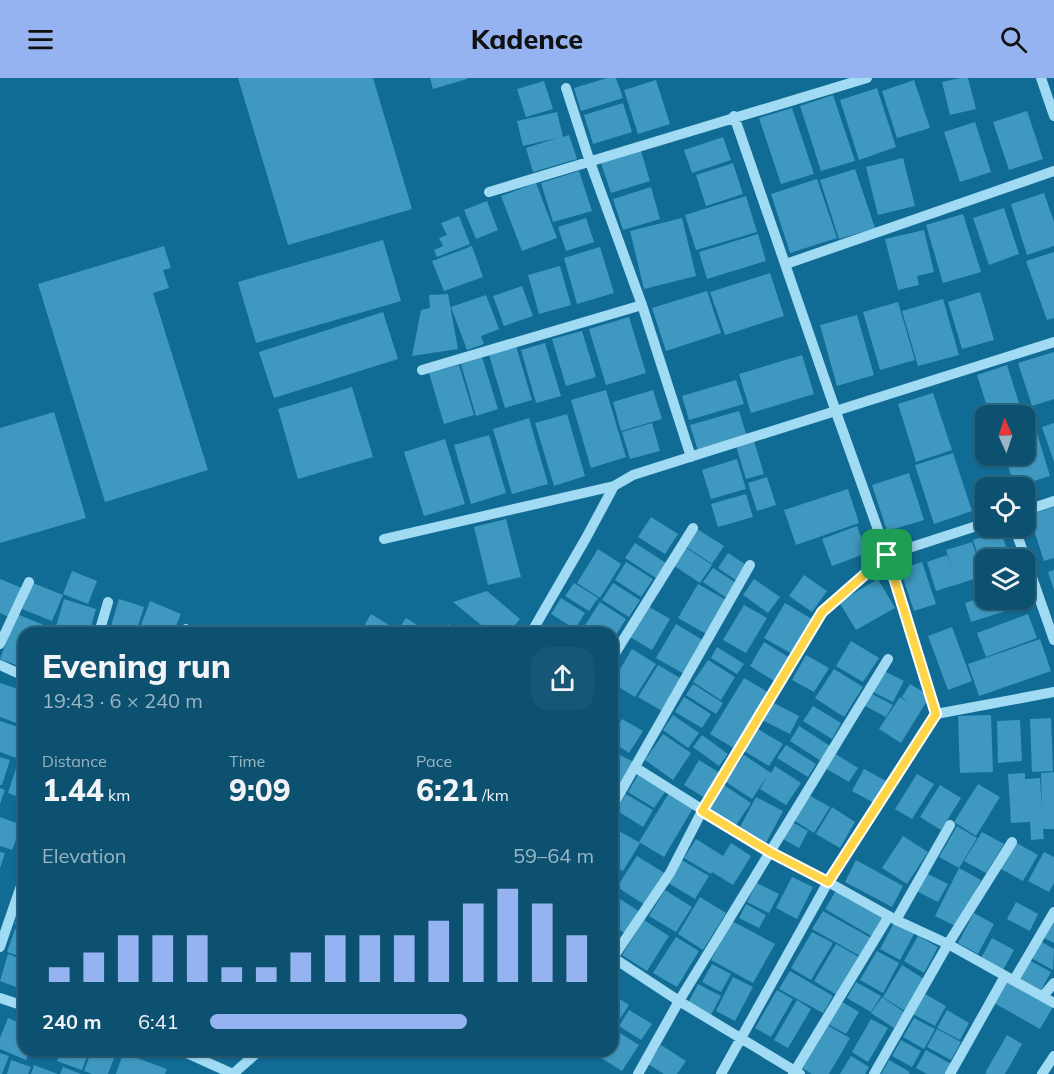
<!DOCTYPE html>
<meta charset="utf-8">
<style>
body{margin:0;font-family:Mulish,sans-serif;background:#165775;color:#f1f3f6;height:100vh;display:flex;flex-direction:column;font-size:22px;white-space:nowrap}
*{box-sizing:border-box;margin:0}
p{font-size:20px;color:#9ab5c3}
.icon{flex:none;width:33px;height:33px;fill:none;stroke:currentColor;stroke-width:2;stroke-linecap:round;stroke-linejoin:round}
.map{position:relative;flex:1;overflow:hidden}
.panel{position:absolute;left:18px;top:549px;width:600px;height:429px;display:flex;flex-direction:column;background:#0d5170;border-radius:18px;box-shadow:0 2px 4px #0004,0 0 0 2px #2d6883}
.panel>*{flex:none}
.needle{width:39px;rotate:357deg}
.buttons{position:absolute;left:975px;top:327px;display:grid;gap:12px}
.buttons a{display:grid;place-items:center;width:60px;height:60px;border-radius:12px;background:#0d5170;box-shadow:0 2px 4px #0004,0 0 0 2px #2d6883;font-size:30px}
.pin{position:absolute;display:grid;place-items:center;width:51px;height:51px;color:#fff;margin:-26px;border-radius:12px;box-shadow:0 3px 9px #0006}
.round{display:grid;place-items:center;flex:none;width:63px;height:63px;border-radius:18px;background:#165775}
.overview{display:flex;align-items:center;justify-content:space-between;height:102px;padding:0 24px}
h1{font-size:33px;font-weight:800;line-height:45px}
.figures{display:grid;grid-template-columns:repeat(3,1fr);gap:9px;height:102px;padding:6px 24px}
.figures div{display:grid;align-content:center}
.figures b{font-size:30px;font-weight:800}
.figures small{font-size:16px;font-weight:400}
.figures p{font-size:16px}
.chart{height:168px;padding:12px 24px}
.chart p{display:flex;justify-content:space-between}
.chart svg{width:100%;height:108px;margin-top:6px;stroke:#95b2f1;stroke-width:6}
ul{padding:0 24px;list-style:none;font-size:20px}
li{display:grid;grid-template-columns:96px 72px 1fr;align-items:center;height:45px}
li i{height:15px;border-radius:8px;background:#95b2f1}
header{display:flex;justify-content:space-between;align-items:center;height:78px;padding:0 24px;background:#95b2f1;color:#111;font-size:27px;font-weight:800}
.map>svg:first-child{display:block}
</style>
<header><svg class="icon" aria-label="menu" viewBox="0 0 24 24"><path d="M4 6h16M4 12h16M4 18h16"/></svg>Kadence<svg class="icon" aria-label="search" viewBox="0 0 24 24"><circle cx="10" cy="10" r="6"/><path d="M15 15l6 6"/></svg></header>
<div class="map">
<svg width="1054" height="996" viewBox="0 0 1054 996">
<rect width="100%" height="100%" fill="#116c95"/>
<path fill="#3e98bf" d="M238 0H373L412 131 288 167Z
M430 0H467V1L433 11Z
M607 0H616L623 20 581 33 574 10Z
M960 0H968L976 31 950 37 942 4Z
M656 2 670 46 638 56 624 12Z
M914 2 930 50 897 60 882 13Z
M544 3 553 31 526 39 517 11Z
M877 10 896 69 859 82 840 22Z
M833 17 855 83 821 93 800 28Z
M623 25 632 54 593 66 584 37Z
M792 30 814 96 781 106 759 40Z
M1027 33 1043 81 1009 92 993 44Z
M557 34 563 59 569 57 577 81 533 94 526 70 557 60 523 68 517 43Z
M975 44 991 94 960 104 944 54Z
M723 59 731 82 692 95 684 72Z
M641 73 650 103 611 115 601 85Z
M903 80 915 128 878 137 866 89Z
M733 85 743 116 706 128 696 97Z
M855 91 875 150 839 161 820 102Z
M579 93 592 133 553 144 541 105Z
M817 101 837 160 790 175 771 116Z
M536 105 557 160 522 173 501 118Z
M651 109 660 141 623 152 613 121Z
M1044 115 1054 144V168L1027 177 1011 126Z
M746 118 757 154 696 172 685 137Z
M487 123 498 152 476 161 464 132Z
M1004 130 1019 176 989 187 973 140Z
M963 136 981 194 943 205 926 147Z
M459 138 470 166 437 179 434 172 443 168 439 160 447 157 441 145Z
M586 140 594 164 566 173 558 149Z
M682 140 696 198 644 211 630 153Z
M924 152 934 194 917 198 919 207 898 212 885 161Z
M758 156 766 183 707 201 699 174Z
M383 162 401 223 256 265 238 204Z
M164 168 171 190 163 192 169 210 153 215 208 392 105 424 38 206Z
M472 168 483 199 444 213 432 183Z
M600 169 614 215 577 226 564 180Z
M1054 174V240L1047 242 1026 183Z
M560 188 571 227 539 236 528 197Z
M770 195 784 238 725 257 710 214Z
M522 208 533 238 504 248 493 218Z
M707 213 721 255 666 273 652 230Z
M980 214 994 262 962 271 948 224Z
M448 216 458 271 412 278 421 232 430 230 429 217Z
M486 217 499 251 481 258 484 266 467 272 451 229Z
M943 221 959 277 918 288 902 233Z
M898 224 915 282 880 292 863 234Z
M383 234 398 281 274 320 259 274Z
M857 237 874 297 837 308 820 247Z
M629 239 646 295 606 307 589 251Z
M582 253 596 299 566 308 552 261Z
M545 265 561 318 536 325 521 272Z
M516 268 532 322 505 330 489 277Z
M1054 274V321L1032 328 1018 285Z
M802 277 814 316 751 335 739 296Z
M482 279 498 331 476 338 461 286Z
M459 287 474 337 444 346 429 295Z
M1007 287 1023 338H990L977 297Z
M736 302 744 326 689 342 682 318Z
M352 309 373 379 298 401 278 331Z
M606 312 626 379 591 390 571 322Z
M653 312 662 341 621 353 613 324Z
M933 315 952 372 916 384 898 326Z
M739 333 747 359 698 373 690 347Z
M54 334 86 440 0 465V350Z
M567 336 585 398 554 408 535 345Z
M529 340 548 406 512 416 493 351Z
M652 345 660 373 630 381 622 354Z
M1054 345V384L1042 349Z
M1037 355 1050 398 1015 409 1004 376H1024V359Z
M489 357 506 415 471 426 454 367Z
M445 361 465 426 424 438 404 374Z
M754 363 764 396 746 401 736 368Z
M953 375 972 433 934 446 915 387Z
M737 381 746 411 711 421 702 392Z
M909 395 924 442 887 453 872 407Z
M767 399 776 427 757 433 748 405Z
M848 411 859 445 796 467 784 432Z
M746 416 753 439 718 449 711 426Z
M1054 429V480L1044 483 1029 437Z
M651 439 678 456 665 476 638 459Z
M506 441 521 499 488 507 474 449Z
M857 448 867 475 832 488 822 461Z
M697 451 724 468 712 486 685 468Z
M1001 453 1010 482H986L985 499 973 462Z
M972 464 984 498 936 513 927 484 947 477 952 491 946 472Z
M635 465 666 485 656 500 625 480Z
M685 469 712 487 700 505 673 487Z
M598 471 621 486 600 520 577 505Z
M728 475 748 488 737 503 718 490Z
M626 484 653 501 641 519 615 502Z
M922 484 936 526 914 533 900 491Z
M713 490 738 506 728 521 703 504Z
M1054 492V512L1048 494Z
M72 493 97 503 88 526 63 516Z
M804 497 827 513 812 534 789 518Z
M0 501 22 510 11 540 0 535Z
M754 501 780 519 768 535 743 517Z
M878 501 895 530 856 552 839 524Z
M33 505 63 517 52 543 22 531Z
M574 505 598 520 589 533 565 518Z
M613 505 640 522 629 539 602 522Z
M698 506 728 523 708 557 678 540Z
M487 513 520 541 508 555H491L453 524Z
M986 518V520H1025L1027 526 971 544 965 525Z
M561 520 585 535 575 551 551 536Z
M64 521 96 531 89 555H54Z
M119 521 144 529 136 555H109Z
M150 523 181 536 173 555H160L141 547Z
M600 524 626 541 612 563V555H580Z
M785 525 815 543 794 577 764 560Z
M744 527 767 540 746 575 723 562Z
M648 528 670 541 652 572 630 559Z
M17 536 51 550 49 555H24V590L0 581Z
M371 536 395 551 393 555H360Z
M1028 536 1037 560 986 579 977 555Z
M406 540 430 555H396Z
M448 546 463 555H442Z
M676 546 706 564 686 597 656 580Z
M952 549 972 603 948 612 928 558Z
M1040 561 1051 593 979 618 968 586Z
M851 563 879 580 863 604 836 588Z
M764 564 793 582 779 606 750 588Z
M717 569 744 586 737 596 711 580Z
M632 571 656 586 635 619 612 605Z
M806 577 829 590 814 614 792 602Z
M708 582 735 599 721 622 693 604Z
M658 587 682 601 662 633 638 619Z
M834 591 863 609 844 639 815 620Z
M884 593 904 603 893 624 873 614Z
M744 600 771 616 737 672 710 656Z
M0 605 24 613 22 647 0 639Z
M693 606 723 625 716 636 686 617Z
M910 606 930 618 901 665 879 651 900 619 909 625 902 619Z
M872 616 893 627 886 639 865 628Z
M684 619 711 636 702 650 675 634Z
M772 624 799 638 790 656 762 642Z
M813 628 841 645 832 661 803 643Z
M612 636 619 640 612 651Z
M673 637 699 655 688 670 663 652Z
M991 637 993 694 960 695 958 638Z
M1051 640 1053 693 1032 694 1030 641Z
M622 641 643 653 629 675 612 664V658Z
M1020 642 1022 683 998 685 997 643Z
M0 643 24 651 16 680 0 674Z
M799 648 830 668 821 683 790 663Z
M758 651 783 666 769 688 744 673Z
M663 656 691 675 673 702 645 682Z
M702 657 728 676 719 688 693 669Z
M786 667 816 686 808 699 777 680Z
M612 673 634 684 622 708 612 703Z
M834 675 858 690 849 704 825 690Z
M744 677 771 695 775 688 801 705 786 727 760 711 768 697 752 721 726 704Z
M0 679 10 682 2 707H0Z
M699 682 720 695 705 720 684 707Z
M18 684 24 686V721L8 715Z
M864 691 888 704 876 726 852 713Z
M1054 694V751H1043L1044 761 1031 762 1030 744 1011 745 1008 696 1025 695V701L1040 700 1042 730 1041 695Z
M917 696 934 706 912 741 895 731Z
M638 697 665 714 654 730 628 714Z
M978 706 1000 719 976 758 954 744Z
M724 707 751 725 734 750 707 732Z
M940 707 961 720 941 752 920 739Z
M0 710 5 712 0 726Z
M669 715 693 730 664 779 639 764Z
M626 716 653 732 643 749 616 732Z
M807 716 830 729 814 755 792 741Z
M756 719 783 733 766 765 739 751Z
M832 729 855 744 840 770 816 756Z
M0 739 22 747 12 772 0 768Z
M792 744 808 753 799 770 783 761Z
M957 748 977 760 959 790 939 779Z
M612 749 640 765 623 793 612 787Z
M982 754 1004 766 986 795 964 783Z
M903 758 928 774 907 806 882 790Z
M696 761 723 778 731 765 751 778 733 807 712 794 711 796 684 780Z
M1015 764 1038 777 1023 803 1001 791Z
M0 774 5 775 0 790Z
M1044 774 1054 779V805L1049 814 1028 803Z
M637 778 666 796 645 827 617 809Z
M680 781 709 798 695 821 665 803Z
M856 782 903 808 892 829 845 804Z
M959 790 981 802 957 849 935 838Z
M926 795 948 806 938 824 916 813Z
M792 799 813 809 797 841 776 830Z
M757 805 779 816 769 835 747 824Z
M837 811 884 839 873 859 825 831Z
M665 812 692 829 676 854 649 838Z
M614 817 640 834 626 856 612 847V820Z
M700 819 726 835 703 872 678 856Z
M24 821V849L15 846Z
M1016 824 1038 836 1030 853 1007 841Z
M746 826 766 837 759 850 739 840Z
M823 833 871 860 860 878 812 851Z
M974 835 994 846 978 876 958 865Z
M644 842 669 858 647 893 622 877Z
M1054 842V865L1044 860Z
M732 843 775 866 753 905 711 882Z
M894 845 914 856 900 882 880 871Z
M15 851 24 854V880L7 874Z
M812 854 833 865 811 902 791 890Z
M918 858 938 869 924 895 904 883Z
M676 859 699 873 677 909 653 895Z
M992 860 1014 872 1003 892 981 880Z
M1040 863 1054 871 1053 892 1031 880Z
M836 866 859 879 837 917 814 903Z
M877 873 899 885 883 915 860 902Z
M8 876 24 882V912L0 903Z
M1029 882 1051 894 1041 912 1019 900Z
M712 886 731 896 721 914 702 904Z
M902 887 924 901 905 933 883 919Z
M790 893 833 918 823 935 779 911Z
M733 899 753 909 735 943 716 933Z
M1007 903 1053 929 1040 951 994 925Z
M856 904 881 918 871 934 847 920Z
M698 906 721 918 711 937 688 925Z
M777 912 793 921 771 959 755 950Z
M612 916 629 927 616 947 612 945Z
M925 916 946 928 935 948 913 936Z
M882 919 904 934 894 950 871 935Z
M797 922 811 931 788 970 774 962Z
M839 922 859 934 846 956 826 945Z
M629 932 652 946 641 962 619 948Z
M947 932 969 945 960 962 937 950Z
M8 940 24 947V972H30L26 982 0 971V960Z
M914 940 935 951 924 971 903 959Z
M871 941 888 950 868 984 852 974Z
M825 946 850 960 829 996H812L800 989Z
M937 951 961 964 951 982 927 969Z
M615 952 639 967 622 993 598 978 602 972H612V956Z
M1007 957 1022 966 1005 996H987L985 995Z
M901 962 921 973 912 989 892 978Z
M661 967 686 983 677 996H664L648 986Z
M61 972H89L82 992 57 983Z
M92 972H117L108 996H92L84 993Z
M224 972H250L246 981Z
M926 972 951 986 945 996H927L916 990Z
M0 975 9 978 2 996H0Z
M123 975 167 991 165 996H116Z
M851 978 869 989 865 996H840Z
M11 982 31 989 28 996H7Z
M889 982 910 994 909 996H881Z
M34 987 58 996H31Z
M63 989 81 996H60Z"/>
<g fill="none" stroke-linecap="round" stroke-linejoin="round">
<path stroke="#a1daf3" stroke-width="10" d="M1041 0 1054 38
M566 10 590 84 642 227 691 379
M734 38 836 334 887 477 936 636
M489 114 867 0
M786 186 1054 93
M422 292 642 227
M1024 433 1054 423
M1014 448 1054 562
M384 461 614 408 633 397 1054 264
M99 555 108 524
M185 555 186 551
M531 555 586 460 614 408
M0 566 29 504
M612 580 693 450
M0 587 24 598
M636 690 770 774 828 804 896 842 948 866 1054 925
M612 729 750 487
M896 842 950 747
M0 869 24 799
M612 879 679 923 800 996
M612 881 670 795 702 733 822 534 887 477 986 445
M1014 902 1054 834
M1043 918 1054 905
M0 920 24 928
M180 972 233 996
M233 996 260 972
M638 996 679 923 888 581
M721 996 828 804 936 636 1054 614
M793 996 889 838
M874 996 948 866 1012 764
M950 996 1005 898
M1042 996 1054 978"/>
</g>
<g fill="none" stroke-linecap="round" stroke-linejoin="round">
<g stroke="#fff" stroke-width="12">
<path id="route" d="M887 477 936 636 828 804 770 774 702 733 822 534Z"/>
</g>
<use href="#route" stroke="#ffd54a" stroke-width="8"/>
</g>
</svg>
<div class="buttons">
<a><svg class="needle" viewBox="-14 -14 28 28"><path d="M0-13l5 13h-10z" fill="#e53935"/><path d="M0 13l5-13h-10z" fill="#9ab5c3"/></svg></a>
<a><svg class="icon" aria-label="locate" viewBox="0 0 24 24"><circle cx="12" cy="12" r="6"/><path d="M12 2v4M12 18v4M2 12h4M18 12h4"/></svg></a>
<a><svg class="icon" aria-label="layers" viewBox="0 0 24 24"><path d="M12 4l9 5-9 5-9-5zM3 14l9 5 9-5"/></svg></a>
</div>
<div class="pin" style="left:887px;top:477px;background:#1e9e55"><svg class="icon" aria-label="arrive" viewBox="0 0 24 24"><path d="M6 21V4h12l-3 4 3 4H6"/></svg></div>
<section class="panel">
<div class="overview"><div><h1>Evening run</h1><p>19:43 · 6 × 240 m</p></div><a class="round"><svg class="icon" aria-label="share" viewBox="0 0 24 24"><path d="M12 15V3M7 8l5-5 5 5M5 13v7h14v-7"/></svg></a></div>
<div class="figures">
<div><p>Distance</p><b>1.44<small> km</small></b></div>
<div><p>Time</p><b>9:09</b></div>
<div><p>Pace</p><b>6:21<small> /km</small></b></div>
</div>
<div class="chart"><p><span>Elevation</span>59–64 m</p>
<svg viewBox="0 0 160 44" preserveAspectRatio="none"><path d="M5 44V38M15 44V32M25 44V25M35 44V25M45 44V25M55 44V38M65 44V38M75 44V32M85 44V25M95 44V25M105 44V25M115 44V19M125 44V12M135 44V6M145 44V12M155 44V25"/></svg>
</div>
<ul>
<li><b>240 m</b>6:41<i style="width:67%"></i></li>
</ul>
</section>
</div>
